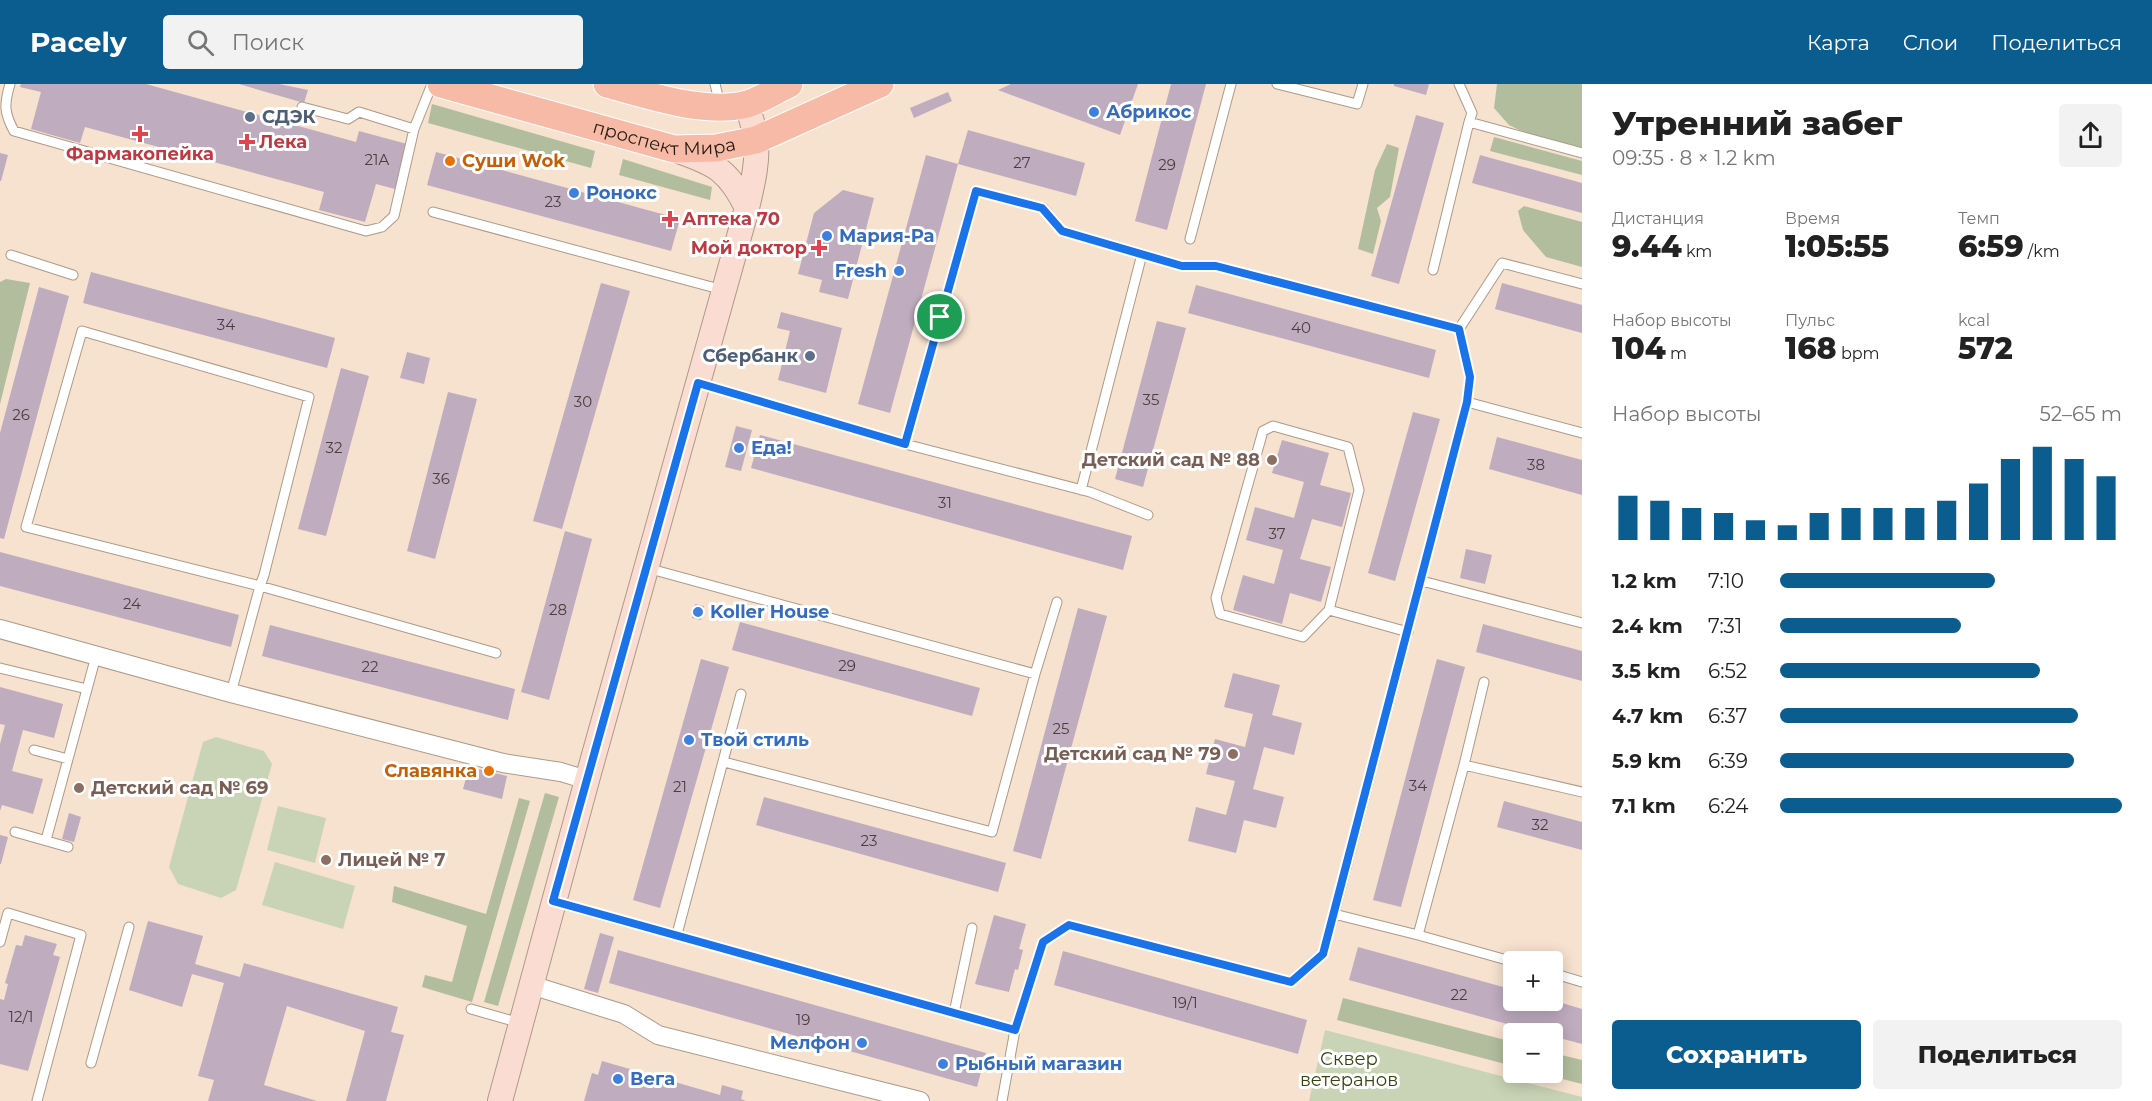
<!DOCTYPE html>
<html lang="ru">
<meta charset="utf-8">
<style>
body{margin:0;font-family:Montserrat,sans-serif;background:#f2f2f2;color:#222;height:100vh;display:flex;flex-direction:column;font-size:22px;white-space:nowrap}
*{box-sizing:border-box;margin:0}
p{font-size:20px;color:#767676}
.icon{flex:none;width:33px;height:33px;fill:none;stroke:currentColor;stroke-width:2;stroke-linecap:round;stroke-linejoin:round}
.map{position:relative;flex:1;overflow:hidden}
.drawer{display:flex;flex-direction:column;background:#fff;width:570px}
.drawer>*{flex:none}
.buttons{position:absolute;left:1503px;top:867px;display:grid;gap:12px}
.buttons a{display:grid;place-items:center;width:60px;height:60px;border-radius:6px;background:#fff;box-shadow:0 3px 15px #0003;font-size:30px}
.pin{position:absolute;display:grid;place-items:center;width:51px;height:51px;color:#fff;margin:-26px;border:3px solid #fff;border-radius:50%;box-shadow:0 2px 6px #0007}
.round{display:grid;place-items:center;flex:none;width:63px;height:63px;border-radius:6px;background:#f2f2f2}
.headline{display:flex;align-items:center;justify-content:space-between;height:102px;padding:0 30px}
h1{font-size:33px;font-weight:800;line-height:45px}
.metrics{display:grid;grid-template-columns:repeat(3,1fr);gap:9px;height:102px;padding:6px 30px}
.metrics div{display:grid;align-content:center}
.metrics b{font-size:30px;font-weight:800}
.metrics small{font-size:16px;font-weight:400}
.metrics p{font-size:16px}
.chart{height:168px;padding:12px 30px}
.chart p{display:flex;justify-content:space-between}
.chart svg{width:100%;height:108px;margin-top:6px;stroke:#0c5d8f;stroke-width:6}
.action{display:flex;gap:12px;margin-top:auto;padding:12px 30px}
.action a{flex:1;height:69px;border-radius:6px;background:#0c5d8f;color:#fff;font-size:24px;font-weight:800;line-height:69px;text-align:center}
.action a+a{background:#f2f2f2;color:#222}
ul{padding:0 30px;list-style:none;font-size:20px}
li{display:grid;grid-template-columns:96px 72px 1fr;align-items:center;height:45px}
li i{height:15px;border-radius:8px;background:#0c5d8f}
header{display:flex;align-items:center;gap:36px;box-sizing:border-box;height:84px;padding:0 30px;background:#0c5d8f;color:#fff}
header strong{font-size:28px}
nav{display:flex;gap:33px;margin-inline-start:auto;font-size:21px}
.search{width:420px;height:54px;background:#f2f2f2;display:flex;align-items:center;gap:15px;box-sizing:border-box;padding:0 21px;border-radius:6px;color:#767676;font-size:22px}
main{display:flex;flex:1;min-height:0}
.map>svg:first-child{display:block}
</style>
<header>
<strong>Pacely</strong>
<div class="search"><svg class="icon" aria-label="search" viewBox="0 0 24 24"><circle cx="10" cy="10" r="6"/><path d="M15 15l6 6"/></svg>Поиск</div>
<nav><a>Карта</a><a>Слои</a><a>Поделиться</a></nav>
</header>
<main>
<div class="map">
<svg width="1582" height="1017" viewBox="0 0 1582 1017">
<rect width="100%" height="100%" fill="#f7e1cf"/>
<path fill="#c9d4b6" d="M216 653 264 667 272 680 236 806 221 814 178 800 169 783 203 658Z
M278 722 326 734 315 779 267 766Z
M275 778 355 802 343 845 262 821Z
M1325 946 1582 1013V1017H1309Z"/>
<path fill="#b2bd9e" d="M1497 0H1582V67L1536 54 1509 41 1494 24Z
M432 20 595 67 591 84 428 39Z
M1494 53 1582 77V91L1490 67Z
M1387 60 1399 64 1390 113 1377 124 1381 137 1373 170 1358 165 1375 86Z
M623 75 712 103 710 116 619 91Z
M1524 122 1582 138V183L1546 173 1523 146 1518 127Z
M6 195 30 199 0 320V198Z
M545 709 559 713 498 922 484 918Z
M519 714 530 717 472 918 422 903 425 891 452 898 467 842 392 818 394 802 486 830Z
M1343 914 1513 958V982L1337 936Z
M1553 969 1582 976V1000L1539 989 1552 988Z"/>
<path fill="#bfacbf" d="M21 0H146L356 58 359 47 407 60 395 105 376 100 365 138 319 126 324 108 85 43 80 59 31 45 41 8 20 3Z
M239 0H279L308 6 304 19Z
M1011 0H1138L1120 51 998 6Z
M1171 0H1206L1167 146 1135 137Z
M1394 0H1429L1426 11 1394 2Z
M948 8 952 17 914 34 910 24Z
M1416 31 1444 39 1399 200 1371 192Z
M968 46 1085 79 1076 112 958 80Z
M436 68 680 135 671 167 427 101Z
M0 69 8 71 1 97H0Z
M926 71 958 80 890 329 858 320Z
M1480 71 1582 99V129L1472 99Z
M843 106 874 114 848 215 819 208 822 196 798 190 814 129Z
M91 188 335 254 327 284 83 219Z
M601 199 630 207 562 445 533 437Z
M1502 199 1582 221V249L1495 225Z
M1196 201 1436 266 1429 294 1188 229Z
M39 203 69 212 4 455 0 454V349Z
M781 228 842 244 826 309 778 296 790 247 777 244Z
M1157 237 1186 244 1143 403 1115 395Z
M407 268 430 274 424 300 400 294Z
M341 284 369 292 326 452 298 445Z
M448 308 477 315 435 475 407 467Z
M1413 328 1440 335 1395 497 1368 489Z
M736 342 752 346 741 387 725 383Z
M760 351 1132 452 1123 486 751 384Z
M1497 353 1582 376V411L1489 385Z
M1282 356 1329 369 1320 401 1351 409 1342 443 1312 435 1300 475 1331 483 1321 518 1290 509 1282 540 1233 526 1243 491 1274 500 1283 466 1246 456 1255 423 1294 434 1304 398 1272 389Z
M565 447 592 455 549 616 521 608Z
M1466 465 1492 471 1485 500 1460 494Z
M0 468 239 531 231 563 0 502Z
M695 520 704 522 701 536 692 534Z
M1078 524 1107 532 1041 775 1013 767Z
M740 538 980 604 972 632 732 566Z
M1483 540 1582 567V597L1476 568Z
M270 541 515 605 508 636 262 572Z
M701 575 729 583 660 824 633 816Z
M1437 575 1465 583 1401 823 1373 816Z
M1233 589 1280 601 1272 631 1302 639 1294 671 1264 663 1253 705 1284 713 1276 744 1244 736 1236 769 1188 757 1196 723 1226 731 1235 697 1206 690 1215 655 1245 663 1253 630 1224 623Z
M0 603 63 620 54 654 23 646 12 687 43 695 33 730 2 721 0 727V660L5 641 0 640Z
M469 683 507 692 502 715 463 705Z
M764 713 1006 779 998 808 756 741Z
M1504 717 1582 738V766L1497 743Z
M69 729 81 733 74 758 62 755Z
M0 751 8 753 1 780H0Z
M994 831 1026 840 1019 865 1023 866 1018 886 1015 885 1009 908 975 900Z
M148 837 203 852 195 880 240 893 244 879 398 923 391 948 404 951 386 1017H346L365 947 287 922 264 1001 317 1017H208L214 996 198 992 224 899 192 890 182 923 129 906Z
M600 849 614 853 598 909 584 905Z
M25 851 57 860 53 871 60 873 28 987 0 980V915L4 916 8 900 5 899 16 861 22 862Z
M1358 863 1514 906V916H1552L1582 925V960L1552 952V950H1543L1349 896Z
M618 866 986 969 977 1003 609 899Z
M1063 867 1307 936 1298 970 1054 901Z
M602 977 720 1011 722 1001 743 1007 741 1015 746 1017H584L592 989 598 991Z"/>
<g fill="none" stroke-linecap="round" stroke-linejoin="round">
<g stroke="#ae9a89" stroke-width="11">
<path id="lane" d="M10 0C4 20 4 29 14 47L366 147 382 143 394 132 414 45 432 0
M715 0 720 21
M1277 0 1357 20 1363 0
M1459 0 1472 29 1469 38
M302 23 348 35 359 28 414 45
M433 128 723 206
M1190 155 1231 0
M11 171 73 191
M1433 186 1469 38 1582 69
M1459 245 1502 179 1582 200
M698 299 905 360 1090 408 1148 431
M905 360 976 107 1043 124 1062 147 1142 170
M1081 406 1142 170 1182 182H1216L1459 245 1470 293 1467 318 1582 349
M647 484 1035 590
M1422 497 1582 539
M1329 526 1303 553 1220 530 1216 514 1263 347 1273 342 1348 363 1359 406 1329 526 1408 548
M0 584 87 605
M231 609 260 502 264 491 309 313 82 247 26 443 260 502 496 569
M34 666 68 675
M724 678 992 748 1035 590 1057 518
M1464 681 1484 598
M15 748 68 763
M46 756 96 572
M555 818 1015 946
M1334 830 1467 318
M677 850 741 610
M1418 851 1514 878
M0 858 8 829 81 851 37 1017
M1552 889 1582 898
M471 925 520 939
M954 929 972 844
M91 979 129 843
M1002 1017 1015 946 1043 858 1069 841 1291 898 1323 870 1334 830 1418 851 1464 681 1582 708"/>
</g>
<g stroke="#ae9a89" stroke-width="20">
<path id="street" d="M0 545 231 609 503 679 561 688 587 696
M531 901 624 930 658 951 920 1017"/>
</g>
<g stroke="#ae9a89" stroke-width="26">
<path id="secondary" d="M678 67C716 80 729 87 747 124
M500 1017 587 696 747 124C752 102 758 80 756 57 755 45 750 32 747 20"/>
</g>
<g stroke="#fff" stroke-width="29">
<g id="primary">
<path id="s1" d="M441 0 674 65 716 64 756 56 880 0"/>
<path d="M607 0C646 11 707 31 747 20 761 16 776 6 789 0"/>
</g>
</g>
<use href="#lane" stroke="#fff" stroke-width="9"/>
<use href="#street" stroke="#fff" stroke-width="18"/>
<use href="#secondary" stroke="#fbdcd3" stroke-width="24"/>
<use href="#primary" stroke="#f7baa7" stroke-width="27"/>
</g>
<g fill="none" stroke-linecap="round" stroke-linejoin="round">
<g stroke="#fff" stroke-width="12">
<path id="route" d="M976 107 1042 124 1062 147 1182 182H1216L1459 245 1470 293 1467 318 1323 870 1291 898 1069 841 1043 858 1015 946 553 817 698 299 905 360Z"/>
</g>
<use href="#route" stroke="#1a73e8" stroke-width="8"/>
</g>
<g fill="#3f7fe0" stroke="#fff" stroke-width="2">
<circle cx="1094" cy="28" r="6"/>
<circle cx="574" cy="109" r="6"/>
<circle cx="827" cy="152" r="6"/>
<circle cx="899" cy="187" r="6"/>
<circle cx="739" cy="364" r="6"/>
<circle cx="698" cy="528" r="6"/>
<circle cx="689" cy="656" r="6"/>
<circle cx="862" cy="959" r="6"/>
<circle cx="943" cy="980" r="6"/>
<circle cx="618" cy="995" r="6"/>
</g>
<g fill="#5c6f8a" stroke="#fff" stroke-width="2">
<circle cx="250" cy="33" r="6"/>
<circle cx="810" cy="272" r="6"/>
</g>
<g fill="#e0444e" stroke="#fff" stroke-width="2">
<path d="M137 41h6v6h6v6h-6v6h-6v-6h-6v-6h6z"/>
<path d="M244 49h6v6h6v6h-6v6h-6v-6h-6v-6h6z"/>
<path d="M667 126h6v6h6v6h-6v6h-6v-6h-6v-6h6z"/>
<path d="M816 155h6v6h6v6h-6v6h-6v-6h-6v-6h6z"/>
</g>
<g fill="#e8710a" stroke="#fff" stroke-width="2">
<circle cx="450" cy="77" r="6"/>
<circle cx="489" cy="687" r="6"/>
</g>
<g fill="#8d6e63" stroke="#fff" stroke-width="2">
<circle cx="1272" cy="376" r="6"/>
<circle cx="1233" cy="670" r="6"/>
<circle cx="79" cy="704" r="6"/>
<circle cx="326" cy="776" r="6"/>
</g>
<g text-anchor="middle" stroke-width="6" stroke-linejoin="round" paint-order="stroke">
<g font-size="15" fill="#493f3f">
<text x="377" y="81">21А</text>
<text x="1022" y="84">27</text>
<text x="1167" y="86">29</text>
<text x="553" y="123">23</text>
<text x="226" y="246">34</text>
<text x="1301" y="249">40</text>
<text x="1151" y="321">35</text>
<text x="583" y="323">30</text>
<text x="21" y="336">26</text>
<text x="334" y="369">32</text>
<text x="1536" y="386">38</text>
<text x="441" y="400">36</text>
<text x="945" y="424">31</text>
<text x="1277" y="455">37</text>
<text x="132" y="525">24</text>
<text x="558" y="531">28</text>
<text x="847" y="587">29</text>
<text x="370" y="588">22</text>
<text x="1061" y="650">25</text>
<text x="1418" y="707">34</text>
<text x="680" y="708">21</text>
<text x="1540" y="746">32</text>
<text x="869" y="762">23</text>
<text x="1459" y="916">22</text>
<text x="1185" y="924">19/1</text>
<text x="21" y="938">12/1</text>
<text x="803" y="941">19</text>
</g>
<g font-size="18" font-weight="bold" fill="#366cbe" stroke="#fff" text-anchor="start">
<text x="1106" y="34">Абрикос</text>
<text x="586" y="115">Ронокс</text>
<text x="839" y="158">Мария-Ра</text>
<text x="887" y="193" text-anchor="end">Fresh</text>
<text x="751" y="370">Еда!</text>
<text x="710" y="534">Koller House</text>
<text x="701" y="662">Твой стиль</text>
<text x="850" y="965" text-anchor="end">Мелфон</text>
<text x="955" y="986">Рыбный магазин</text>
<text x="630" y="1001">Вега</text>
</g>
<g font-size="18" font-weight="bold" fill="#4e5e75" stroke="#fff" text-anchor="start">
<text x="262" y="39">СДЭК</text>
<text x="798" y="278" text-anchor="end">Сбербанк</text>
</g>
<g font-size="18" fill="#221b14" stroke="#fff">
<text dy="6" stroke="none"><textPath href="#s1" startOffset="231">проспект Мира</textPath></text>
</g>
<g font-size="18" font-weight="bold" fill="#be3a42" stroke="#fff" text-anchor="start">
<text x="259" y="64">Лека</text>
<text x="140" y="76" text-anchor="middle">Фармакопейка</text>
<text x="682" y="141">Аптека 70</text>
<text x="807" y="170" text-anchor="end">Мой доктор</text>
</g>
<g font-size="18" font-weight="bold" fill="#c56008" stroke="#fff" text-anchor="start">
<text x="462" y="83">Суши Wok</text>
<text x="477" y="693" text-anchor="end">Славянка</text>
</g>
<g font-size="18" font-weight="bold" fill="#785e54" stroke="#fff" text-anchor="end">
<text x="1260" y="382">Детский сад № 88</text>
<text x="1221" y="676">Детский сад № 79</text>
<text x="91" y="710" text-anchor="start">Детский сад № 69</text>
<text x="338" y="782" text-anchor="start">Лицей № 7</text>
</g>
<g font-size="18" fill="#364412" stroke="#fff">
<text x="1349" y="981">Сквер<tspan x="1349" dy="21">ветеранов</tspan></text>
</g>
</g>
</svg>
<div class="buttons">
<a>+</a>
<a>−</a>
</div>
<div class="pin" style="left:940px;top:233px;background:#1e9e55"><svg class="icon" aria-label="arrive" viewBox="0 0 24 24"><path d="M6 21V4h12l-3 4 3 4H6"/></svg></div>
</div>
<section class="drawer">
<div class="headline"><div><h1>Утренний забег</h1><p>09:35 · 8 × 1.2 km</p></div><a class="round"><svg class="icon" aria-label="share" viewBox="0 0 24 24"><path d="M12 15V3M7 8l5-5 5 5M5 13v7h14v-7"/></svg></a></div>
<div class="metrics">
<div><p>Дистанция</p><b>9.44<small> km</small></b></div>
<div><p>Время</p><b>1:05:55</b></div>
<div><p>Темп</p><b>6:59<small> /km</small></b></div>
</div>
<div class="metrics">
<div><p>Набор высоты</p><b>104<small> m</small></b></div>
<div><p>Пульс</p><b>168<small> bpm</small></b></div>
<div><p>kcal</p><b>572</b></div>
</div>
<div class="chart"><p><span>Набор высоты</span>52–65 m</p>
<svg viewBox="0 0 160 44" preserveAspectRatio="none"><path d="M5 44V26M15 44V28M25 44V31M35 44V33M45 44V36M55 44V38M65 44V33M75 44V31M85 44V31M95 44V31M105 44V28M115 44V21M125 44V11M135 44V6M145 44V11M155 44V18"/></svg>
</div>
<ul>
<li><b>1.2 km</b>7:10<i style="width:63%"></i></li>
<li><b>2.4 km</b>7:31<i style="width:53%"></i></li>
<li><b>3.5 km</b>6:52<i style="width:76%"></i></li>
<li><b>4.7 km</b>6:37<i style="width:87%"></i></li>
<li><b>5.9 km</b>6:39<i style="width:86%"></i></li>
<li><b>7.1 km</b>6:24<i style="width:100%"></i></li>
</ul>
<div class="action"><a>Сохранить</a><a>Поделиться</a></div>
</section>
</main>
